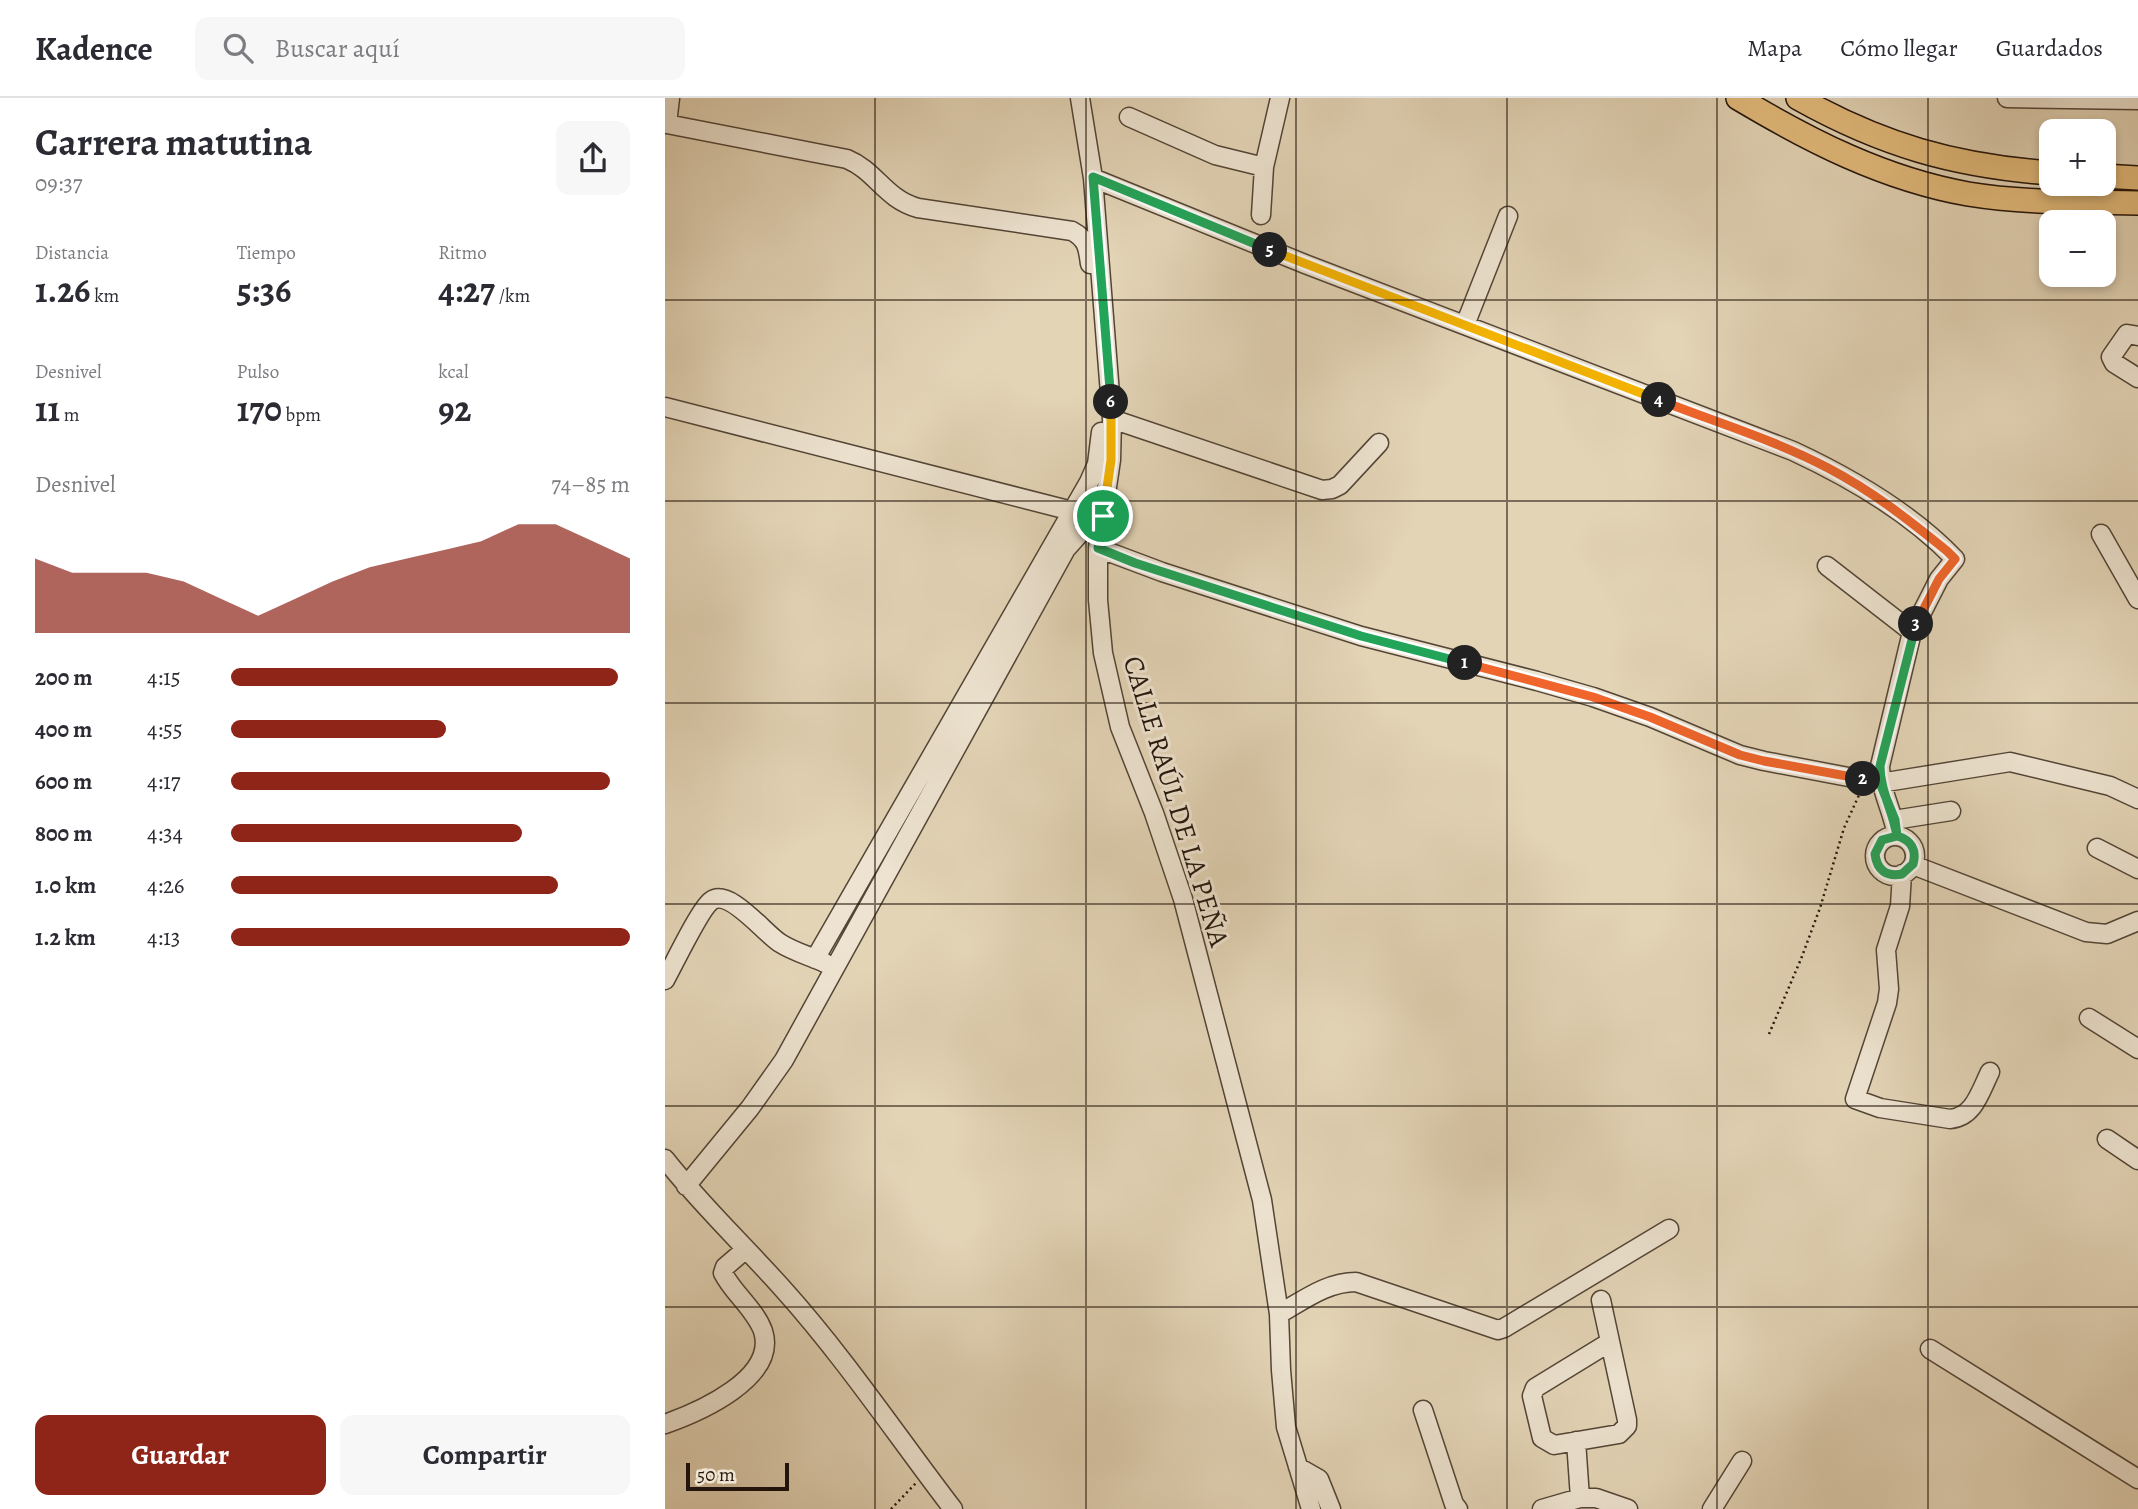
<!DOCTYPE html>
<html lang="es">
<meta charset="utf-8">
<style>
body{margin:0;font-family:Alegreya,serif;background:#f7f7f7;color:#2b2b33;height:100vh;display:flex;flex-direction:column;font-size:26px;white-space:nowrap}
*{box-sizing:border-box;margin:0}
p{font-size:23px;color:#7c7c81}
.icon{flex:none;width:38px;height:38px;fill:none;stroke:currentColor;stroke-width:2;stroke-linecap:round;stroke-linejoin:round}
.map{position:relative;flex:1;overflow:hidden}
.panel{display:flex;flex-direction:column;background:#fff;width:665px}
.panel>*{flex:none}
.controls{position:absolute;left:1374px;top:21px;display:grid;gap:14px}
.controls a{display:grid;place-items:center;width:77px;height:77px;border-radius:14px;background:#fff;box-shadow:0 4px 10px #0003;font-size:35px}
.scale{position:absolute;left:21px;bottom:18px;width:103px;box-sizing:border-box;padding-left:7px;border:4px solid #23150b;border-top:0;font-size:19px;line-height:24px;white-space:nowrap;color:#23150b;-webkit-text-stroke:5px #ede3d0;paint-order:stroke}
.pin{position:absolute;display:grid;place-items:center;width:60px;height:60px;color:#fff;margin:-30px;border:4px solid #fff;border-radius:50%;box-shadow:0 2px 7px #0007}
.km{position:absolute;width:35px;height:35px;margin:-18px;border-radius:50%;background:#222;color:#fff;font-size:19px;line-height:35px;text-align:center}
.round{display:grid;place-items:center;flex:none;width:74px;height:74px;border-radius:14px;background:#f7f7f7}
.head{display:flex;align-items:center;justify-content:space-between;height:119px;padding:0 35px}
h1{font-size:38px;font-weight:600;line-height:52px}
.metrics{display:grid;grid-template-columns:repeat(3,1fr);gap:10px;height:119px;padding:7px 35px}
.metrics div{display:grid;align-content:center}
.metrics b{font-size:35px;font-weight:600}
.metrics small{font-size:19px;font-weight:400}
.metrics p{font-size:19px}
.chart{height:196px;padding:14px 35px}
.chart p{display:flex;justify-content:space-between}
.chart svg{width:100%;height:126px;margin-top:7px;fill:#8f2418;opacity:.7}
.action{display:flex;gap:14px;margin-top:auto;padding:14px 35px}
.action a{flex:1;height:80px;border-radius:14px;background:#8f2418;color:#fff;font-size:28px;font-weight:600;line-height:80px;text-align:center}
.action a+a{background:#f7f7f7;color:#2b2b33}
ul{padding:0 35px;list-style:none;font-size:23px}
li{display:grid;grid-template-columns:112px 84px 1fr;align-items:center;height:52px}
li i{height:18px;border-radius:9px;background:#8f2418}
header{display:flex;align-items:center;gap:42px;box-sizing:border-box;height:98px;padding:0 35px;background:#fff;border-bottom:2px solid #e1e1e2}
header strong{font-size:33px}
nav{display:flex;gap:38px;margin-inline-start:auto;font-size:24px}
.search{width:490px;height:63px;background:#f7f7f7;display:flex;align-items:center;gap:18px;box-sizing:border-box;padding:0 24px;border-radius:14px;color:#7c7c81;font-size:26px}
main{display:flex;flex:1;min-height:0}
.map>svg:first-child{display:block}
</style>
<header>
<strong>Kadence</strong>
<div class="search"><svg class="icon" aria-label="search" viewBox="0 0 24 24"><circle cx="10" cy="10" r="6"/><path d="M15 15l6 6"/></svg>Buscar aquí</div>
<nav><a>Mapa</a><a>Cómo llegar</a><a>Guardados</a></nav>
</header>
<main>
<section class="panel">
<div class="head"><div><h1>Carrera matutina</h1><p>09:37</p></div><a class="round"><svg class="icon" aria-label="share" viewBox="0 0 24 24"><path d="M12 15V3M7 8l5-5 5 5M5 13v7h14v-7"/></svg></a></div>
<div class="metrics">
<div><p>Distancia</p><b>1.26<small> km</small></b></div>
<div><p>Tiempo</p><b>5:36</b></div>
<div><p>Ritmo</p><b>4:27<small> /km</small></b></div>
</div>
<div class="metrics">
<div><p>Desnivel</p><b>11<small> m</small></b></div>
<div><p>Pulso</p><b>170<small> bpm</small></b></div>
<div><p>kcal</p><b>92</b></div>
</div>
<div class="chart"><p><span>Desnivel</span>74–85 m</p>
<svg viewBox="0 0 160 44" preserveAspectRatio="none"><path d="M0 44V18L10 23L20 23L30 23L40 26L50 32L60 38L70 32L80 26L90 21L100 18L110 15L120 12L130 6L140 6L150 12L160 18V44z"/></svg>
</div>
<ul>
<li><b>200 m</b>4:15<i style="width:97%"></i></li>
<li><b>400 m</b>4:55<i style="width:54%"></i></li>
<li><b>600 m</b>4:17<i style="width:95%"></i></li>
<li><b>800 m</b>4:34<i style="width:73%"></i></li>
<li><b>1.0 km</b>4:26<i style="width:82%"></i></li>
<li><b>1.2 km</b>4:13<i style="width:100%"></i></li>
</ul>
<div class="action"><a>Guardar</a><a>Compartir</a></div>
</section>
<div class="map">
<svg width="1473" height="1411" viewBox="0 0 1473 1411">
<rect width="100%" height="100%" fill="#e3d4b6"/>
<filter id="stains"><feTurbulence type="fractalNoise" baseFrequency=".00286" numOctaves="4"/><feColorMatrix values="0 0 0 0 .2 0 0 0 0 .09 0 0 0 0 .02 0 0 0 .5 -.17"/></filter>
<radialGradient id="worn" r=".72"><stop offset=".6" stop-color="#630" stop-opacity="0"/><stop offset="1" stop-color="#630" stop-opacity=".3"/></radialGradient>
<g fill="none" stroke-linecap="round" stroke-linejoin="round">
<g stroke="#534536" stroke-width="21">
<path id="minor" d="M5 0 2 26 182 61C211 73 220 101 253 110L407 133C422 141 423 150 425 166
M415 0 428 80 447 321 446 362 433 450V502L438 555 455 629 489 715 518 801 597 1102 614 1216 616 1272 621 1329 646 1411
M1342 0 1473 2
M464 19 550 57 599 69
M428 80 640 166 1128 353C1186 380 1245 414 1290 461L1274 481 1247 534 1215 668C1215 693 1228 713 1232 738
M596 117 599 69 615 0
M800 227 843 118
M1473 238 1462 236 1446 259 1449 265 1473 280
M0 309 407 413
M447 321 657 392 667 391 675 387 714 345
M1436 436 1473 501
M433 450 497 474 696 538 872 583 928 599 985 619 1075 657 1099 663 1215 685 1345 664 1445 688 1473 701
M1162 468 1247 534
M1229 722 1286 713
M1210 758a20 20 0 1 1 40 0a20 20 0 1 1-40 0Z
M1432 750 1473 771
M1248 767 1421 834 1442 836 1473 823
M1237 776 1235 808 1221 852 1224 891 1222 905 1190 1001 1215 1010 1285 1021C1309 1019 1315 994 1325 974
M150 861 424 384 432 366 436 334
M0 882C9 866 35 811 46 803 64 789 100 836 115 845 129 854 145 858 160 865
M1424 920 1473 951
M1442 1041 1473 1062
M0 1061C36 1107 79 1147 118 1191 180 1260 232 1338 288 1411
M21 1088 85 1010 119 962 401 451 417 433 438 418
M936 1202 962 1322V1328L954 1336 889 1347 877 1340 867 1298 870 1290 945 1244
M614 1216C639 1202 662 1184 691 1184L833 1232 839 1230 1004 1131
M1265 1251 1473 1381
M758 1312 789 1406 793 1411
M0 1326C34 1314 113 1280 98 1233 90 1211 68 1195 58 1175L60 1169 81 1151
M911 1343 915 1400
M633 1369 654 1381 666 1411
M877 1411 915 1400H931L963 1411
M1047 1411 1077 1363"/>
</g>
<g stroke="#23150b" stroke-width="26">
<path id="major" d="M1073 0C1145 43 1219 81 1303 96 1358 105 1417 104 1473 105
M1133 0C1217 47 1289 68 1386 75
M1438 78 1473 80"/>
</g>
<path stroke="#23150b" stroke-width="2.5" stroke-dasharray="2 3.5" stroke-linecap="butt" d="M1104 936 1136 861 1155 810 1179 730 1194 697
M226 1411 251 1385"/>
<use href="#minor" stroke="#ede3d0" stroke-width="18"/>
<use href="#major" stroke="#e2ba7b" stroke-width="23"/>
</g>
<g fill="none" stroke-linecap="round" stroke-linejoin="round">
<g stroke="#fff" stroke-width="14">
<path id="split-1" d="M438 418 433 450 470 465 696 538 800 565"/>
</g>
<g stroke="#fff" stroke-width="14">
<path id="split-2" d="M800 565 928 599 985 619 1075 657 1099 663 1198 681"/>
</g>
<g stroke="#fff" stroke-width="14">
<path id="split-3" d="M1198 681 1215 685 1230 722 1232 738C1246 742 1252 752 1248 766L1237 776C1221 779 1212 772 1210 756L1217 742 1232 738C1228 713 1215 693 1215 668L1251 526"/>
</g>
<g stroke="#fff" stroke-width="14">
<path id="split-4" d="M994 302C1050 324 1110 342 1163 370 1207 393 1244 422 1282 453L1290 461 1274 481 1251 526"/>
</g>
<g stroke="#fff" stroke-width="14">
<path id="split-5" d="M605 152 994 302"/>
</g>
<g stroke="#fff" stroke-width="14">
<path id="split-6" d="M446 304 428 79 605 152"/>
</g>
<g stroke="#fff" stroke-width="14">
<path id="split-7" d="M438 418 446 362V304"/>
</g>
<use href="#split-1" stroke="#22a559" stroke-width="9"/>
<use href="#split-2" stroke="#f0652b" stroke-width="9"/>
<use href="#split-3" stroke="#22a559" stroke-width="9"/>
<use href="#split-4" stroke="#f0652b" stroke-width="9"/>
<use href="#split-5" stroke="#f5b400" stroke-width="9"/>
<use href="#split-6" stroke="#22a559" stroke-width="9"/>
<use href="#split-7" stroke="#f5b400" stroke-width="9"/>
</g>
<path fill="none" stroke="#23150b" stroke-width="2" stroke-opacity="0.55" d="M210 0V1411M421 0V1411M631 0V1411M842 0V1411M1052 0V1411M1263 0V1411M0 202H1473M0 403H1473M0 605H1473M0 806H1473M0 1008H1473M0 1209H1473"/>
<g text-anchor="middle" stroke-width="6" stroke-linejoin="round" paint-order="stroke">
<g font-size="28" fill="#23150b" stroke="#ede3d0">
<text transform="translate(512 703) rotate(73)" y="10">CALLE RAÚL DE LA PEÑA</text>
</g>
</g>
<rect width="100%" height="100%" filter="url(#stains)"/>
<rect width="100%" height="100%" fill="url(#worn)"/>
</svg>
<div class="controls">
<a>+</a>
<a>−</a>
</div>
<div class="scale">50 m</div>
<div class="pin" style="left:438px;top:418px;background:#1e9e55"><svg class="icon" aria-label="arrive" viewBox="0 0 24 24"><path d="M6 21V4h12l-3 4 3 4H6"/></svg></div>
<b class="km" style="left:800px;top:565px">1</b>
<b class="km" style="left:1198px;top:681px">2</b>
<b class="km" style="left:1251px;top:526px">3</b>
<b class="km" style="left:994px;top:302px">4</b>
<b class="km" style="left:605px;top:152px">5</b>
<b class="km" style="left:446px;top:304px">6</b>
</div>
</main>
